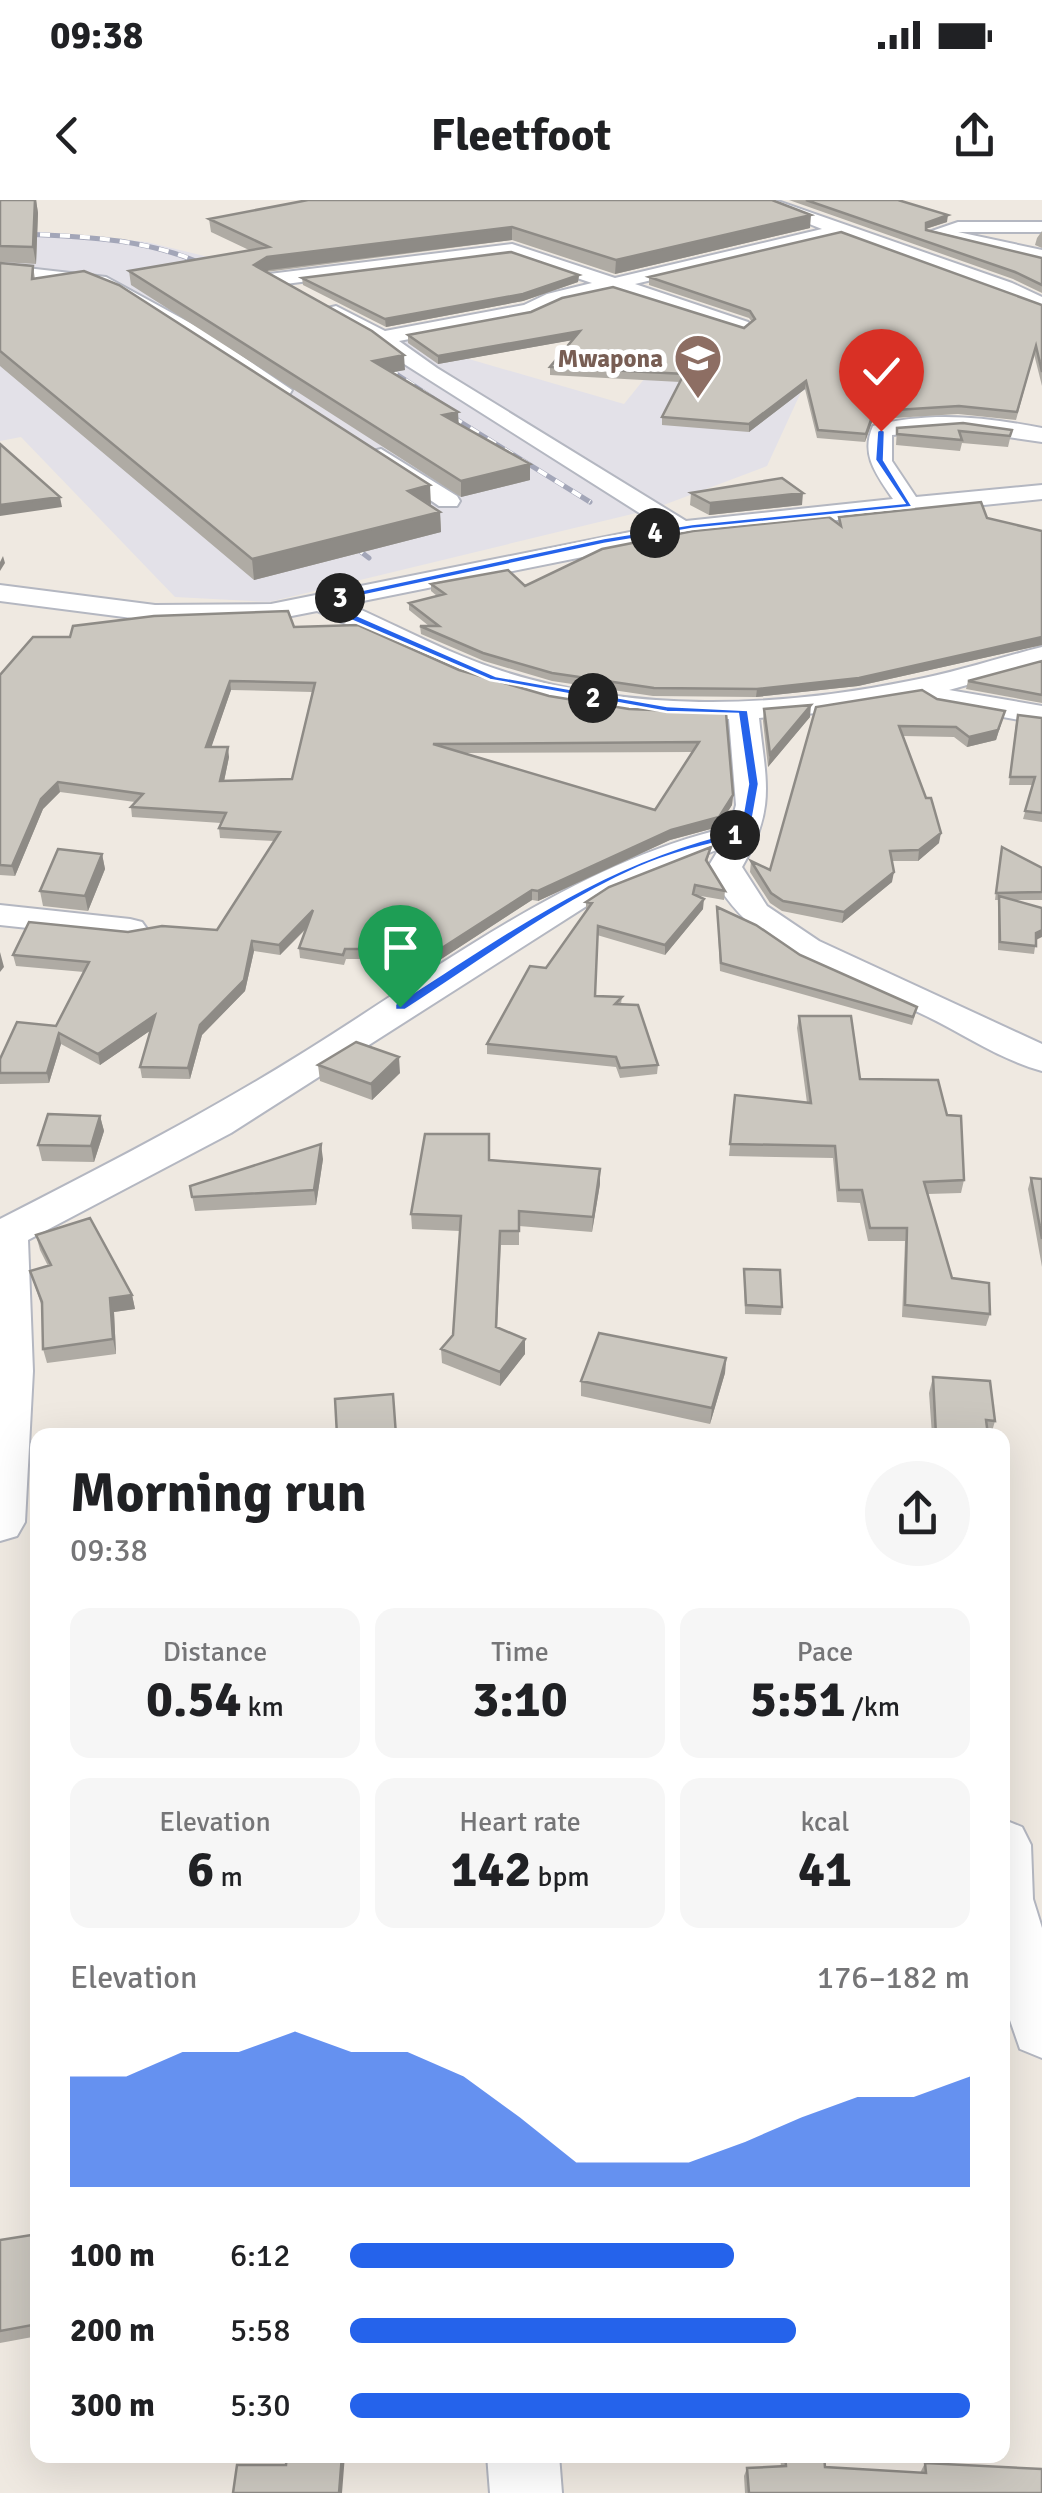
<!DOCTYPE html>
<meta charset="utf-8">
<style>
body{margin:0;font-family:Signika,sans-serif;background:#f6f6f6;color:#202124;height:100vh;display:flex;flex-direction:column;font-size:38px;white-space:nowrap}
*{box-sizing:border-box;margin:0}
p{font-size:32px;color:#757577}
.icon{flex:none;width:55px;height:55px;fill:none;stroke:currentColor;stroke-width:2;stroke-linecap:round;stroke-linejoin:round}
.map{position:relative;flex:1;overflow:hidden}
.drawer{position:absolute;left:30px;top:1228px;width:980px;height:1035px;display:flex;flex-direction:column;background:#fff;border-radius:20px;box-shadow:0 10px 40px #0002}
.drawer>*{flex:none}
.pin{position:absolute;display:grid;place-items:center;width:85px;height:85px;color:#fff;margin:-102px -42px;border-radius:50% 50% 50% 0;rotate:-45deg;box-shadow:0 0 10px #0007}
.pin .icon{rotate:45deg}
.km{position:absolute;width:50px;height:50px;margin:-25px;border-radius:50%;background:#222;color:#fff;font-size:28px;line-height:50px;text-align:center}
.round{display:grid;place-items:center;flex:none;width:105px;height:105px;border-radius:52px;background:#f6f6f6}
.head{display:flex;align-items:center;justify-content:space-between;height:170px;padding:0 40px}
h1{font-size:55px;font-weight:800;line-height:75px}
.stats{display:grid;grid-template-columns:repeat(3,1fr);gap:15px;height:170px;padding:10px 40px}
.stats div{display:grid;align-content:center;border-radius:20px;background:#f6f6f6;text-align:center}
.stats b{font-size:50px;font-weight:800}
.stats small{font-size:28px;font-weight:400}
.stats p{font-size:28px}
.chart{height:280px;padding:20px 40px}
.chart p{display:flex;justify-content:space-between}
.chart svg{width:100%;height:180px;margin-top:10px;fill:#2563eb;opacity:.7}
ul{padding:0 40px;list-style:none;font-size:32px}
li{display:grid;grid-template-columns:160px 120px 1fr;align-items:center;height:75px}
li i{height:25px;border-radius:12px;background:#2563eb}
.status{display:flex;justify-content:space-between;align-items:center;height:70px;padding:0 50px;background:#fff;direction:ltr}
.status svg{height:28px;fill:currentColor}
header{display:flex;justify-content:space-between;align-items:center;height:130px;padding:0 40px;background:#fff;font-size:45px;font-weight:800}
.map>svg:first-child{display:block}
</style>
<div class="status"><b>09:38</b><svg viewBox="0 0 49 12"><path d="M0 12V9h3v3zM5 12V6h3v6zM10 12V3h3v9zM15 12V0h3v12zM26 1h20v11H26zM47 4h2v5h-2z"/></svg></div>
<header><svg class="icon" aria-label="back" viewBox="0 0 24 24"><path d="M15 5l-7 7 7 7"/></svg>Fleetfoot<svg class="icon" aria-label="share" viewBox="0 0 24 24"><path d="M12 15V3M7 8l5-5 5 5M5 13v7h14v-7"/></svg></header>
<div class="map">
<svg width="1042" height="2293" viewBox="0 0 1042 2293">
<rect width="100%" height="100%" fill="#efe9e1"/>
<path fill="#e3e1e8" d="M0 28 147 42 237 64 352 125 624 204 649 173 811 187 801 192 767 266 653 309 269 402 175 397 21 237 0 241Z"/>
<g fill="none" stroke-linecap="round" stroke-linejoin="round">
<g stroke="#b4b7c1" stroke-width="4">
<path id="street" d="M749 0H775L1012 83 1042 97V111L840 35 635 84 748 122 751 126 741 132 613 90 561 102 530 116 399 141 437 168 686 321 893 299C877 275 860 255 873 226 930 211 985 217 1042 228V242L961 230 892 235V261L916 297 1042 285V299L692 335 348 404C400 427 449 454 502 471 632 513 777 508 909 481 954 473 998 458 1042 447V464L949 490 1042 506V524L936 505 921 496 840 511 759 518C766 583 776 608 742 667L767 706 819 741 1042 844V871C1001 860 962 833 924 815 843 776 749 755 708 667L719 649 607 693 231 933 28 1040 33 1171 25 1322 17 1336 0 1341V1019C102 967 203 915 301 854 438 769 572 664 730 627L736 605 729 519 629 515 550 502 461 476 317 411 271 420 155 421 0 401V385L155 405 271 404 660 326 319 110 336 106 385 131 524 105 547 94 592 83 511 56 269 86 259 80 269 74 512 44 615 78 822 29Z
M958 22H1042V32H958L1042 50V62L926 33Z
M0 65 106 77 205 131 292 190 289 195H273L191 139 94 86 0 77Z
M381 249 457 296 460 301 457 306H439L373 261V251Z
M0 705 130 719 142 722 147 729 142 736 130 739 0 725Z
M1002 1619 1022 1627 1031 1645 1033 1699 1042 1728V1858L1020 1849 1002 1797Z
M487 2255H559L562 2293H490Z"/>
</g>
<use href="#street" fill="#fff" fill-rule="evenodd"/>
<g stroke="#a3a6b8" stroke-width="5">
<path id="rail" d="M0 33C76 36 151 36 220 72
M372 158 451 210
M436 207 590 302
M339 335 369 358"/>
</g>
<use href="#rail" stroke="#fff" stroke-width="4" stroke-dasharray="10" stroke-linecap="butt"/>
</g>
<path fill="#afaba4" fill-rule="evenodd" d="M0 0H36L38 13 36 64 0 62Z
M789 0H898L947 22 926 29 1042 58V93L1013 79Z
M209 19 810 28 615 74 512 40 266 72 405 170 392 172 530 280 461 297 131 85 129 71 249 50 211 32Z
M1042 31V48L1035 45 1037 38Z
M0 63 33 66 35 79 431 305 440 312 441 332 254 380 0 166Z
M579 75 578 82 523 101 386 127 303 85 302 78Z
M649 77 1042 105V186L1034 154 1016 220 958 214 894 218 872 222 865 242 817 238 805 189 749 232 662 225V217L680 182 550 175V167L572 140 438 164 408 143V135L744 128 752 122 749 118 649 85Z
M897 228 1012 230 1008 247 962 243 960 251 896 245Z
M691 293 802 305 709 315 690 305Z
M839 317 987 318 1042 331V445L858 486 756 497 653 496 552 481 484 461 421 434 420 426H429L409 410V403L437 396 431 391V384L525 386 838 324Z
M294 427 459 470 549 496 629 509 726 513 733 595 732 605 718 627 670 640 538 701 532 700 432 765 419 759H346L344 765 300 758 299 748 307 728 280 755 254 751 245 791 202 835 190 879 142 878 140 867 151 830 100 865 61 844 49 883 0 884V859L56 826 84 772 16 766 13 755 128 732 217 730 274 641 220 638 219 628 221 623 132 617 131 607 135 602 60 592 43 609 15 676 0 675V475L70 437ZM231 490 312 492 292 579 224 581 229 557 211 547ZM692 552 655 610 465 553Z
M1042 461V503L966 489 968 481Z
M937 499 1005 511 996 540 967 547 954 537 903 536 939 643 918 661H892V682L842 723 782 711 770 703 750 672 751 661 770 670 816 507Z
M764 509 810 517 768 567 763 521Z
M1042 518V622L1023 619 1033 585H1009L1016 523Z
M711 647 707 663 725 691 724 700 695 695 703 709 665 755 597 735 595 796 622 797 621 804 658 865 657 874 620 878 616 867 487 854V844L546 768 586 711V702Z
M102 654 105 669 88 711 43 706 40 691Z
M1000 655 1042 668V700H1015L1036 740 1034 754 998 750V700H995Z
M717 707 800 755 915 815 912 825 720 771Z
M799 816 964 980 961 993 928 994 952 1078 990 1114 986 1126 902 1117 905 1041H868L860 1003 837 1002 833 958 729 956 735 895 807 903 797 828Z
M318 865 400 873 372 900 320 881Z
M100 916 104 931 94 962 42 961 38 945Z
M323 959 316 1005 195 1011 190 986Z
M489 960 600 984 592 1032 519 1026V1045H501L497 1128 525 1139V1154L500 1186 442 1163 441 1149 453 1135 460 1031 412 1029 411 1014Z
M1031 978 1042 979V1067L1028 989Z
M36 1035 132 1095 135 1109 114 1112 116 1154 47 1163 43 1149 42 1107 30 1071 48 1066 40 1050Z
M744 1069 782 1107 781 1115 745 1114Z
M726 1158 725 1173 710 1224 581 1196V1181Z
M933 1177 995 1221 991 1235H932L929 1193Z
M38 2034V2136L0 2143V2040Z
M780 2255H824L825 2267 920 2273 925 2263 1042 2293H745L744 2276 747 2268 781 2267Z"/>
<path fill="#8e8b86" d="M36 0 38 13 36 64 33 47Z
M811 15 810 28 615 74 616 60Z
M948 15 947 22 925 29 926 23Z
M512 27V40L269 70 255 79 254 65 267 57Z
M579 75 578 82 523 101 386 127 385 119Z
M580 131 579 139 438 164V156Z
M404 155 405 170 373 176V161Z
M806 181 805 189 749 232V224Z
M895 210 894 218 872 222 865 242 866 234 873 214Z
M458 212 459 227 443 215Z
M530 264V280L461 297V281Z
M430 285 431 305 408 291Z
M803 293 802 305 709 315 710 303Z
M60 297 62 307 0 316V305Z
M440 312 441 332 254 380 252 359Z
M3 356 5 363 0 371V362Z
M1042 437V445L858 486 756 497 757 489Z
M230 481 231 490 208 557 206 547Z
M811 505 810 517 768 567 770 554Z
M1005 511 996 540 967 547 969 537Z
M228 547 229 557 222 591 220 581Z
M58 582 60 592 43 609 15 676 12 666 41 599Z
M733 595 732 605 718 627 670 640 538 701V691Z
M941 633 939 643 918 661 919 650Z
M102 654 105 669 88 711 85 696Z
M894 672 892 682 842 723 844 712Z
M532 690V700L432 765 431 755Z
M704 699 703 709 665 755V745Z
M313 710 314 720 280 755 279 745Z
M1042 730V737L1034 741 1036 733Z
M252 741 254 751 245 791 202 835 190 879 188 868 200 825Z
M0 752 4 767 0 772Z
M155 815 157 826 100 865 98 854Z
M59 833 61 844 49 883 47 873Z
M399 857 400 873 372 900 371 884Z
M100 916 104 931 94 962 91 946Z
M321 944 323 959 316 1005 314 990Z
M600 969V984L592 1032 593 1017Z
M132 1095 135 1109 114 1112 116 1154 113 1139 110 1098Z
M525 1139V1154L500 1186V1172Z
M726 1158 725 1173 710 1224 712 1208Z
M342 2255H345L342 2293H339Z"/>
<path fill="#cbc7bf" stroke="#8e8b86" stroke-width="2.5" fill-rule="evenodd" d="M0 0H35L33 47 0 46Z
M308 0H772L811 15 616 60 512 27 267 57 254 65 372 131 404 155 373 161 458 212 443 215 530 264 461 281 129 71 269 47 209 19Z
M806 0H898L948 15 926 23V30L1042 58V85L1015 72Z
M841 32 1042 105V172L1036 146 1017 212 959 206 895 210 873 214 866 234 818 230 806 181 749 224 662 217 684 174 550 167 580 131 438 156 408 135 531 112 562 98 613 87 744 128 755 119 750 111 649 77Z
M511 52 579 75 523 94 385 119 302 78Z
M0 63 33 66 32 79 84 71 119 85 430 285 408 291 440 312 252 359 0 151Z
M963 223 1012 230 1010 236 959 231 962 240 897 234V228Z
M0 244 60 297 0 305Z
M782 278 803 293 710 303 691 293Z
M981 302 987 318 1042 331V437L859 478 757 489 654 488 552 473 483 453 420 426H439L409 403 445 394 431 384 508 370 525 386 602 349 693 331 829 317 841 326 839 317Z
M288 411 294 427 358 425 459 470 549 496 629 509 726 513 733 595 719 617 671 630 538 691 532 690 431 755 418 749H345L343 755 299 748 313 710 279 745 252 741 244 780 200 825 188 868 140 867 155 815 98 854 59 833 47 873H0V859L17 822 56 826 89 762 13 755 29 722 128 732 162 726 217 730 280 632 219 628 226 613 131 607 143 594 58 582 41 599 12 666 0 665V475L33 437H70L73 426 154 416ZM230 481 315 483 292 579 220 581 228 547H206ZM699 542 655 610 433 544Z
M1042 461V495L968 481Z
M922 490 937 499 1005 511 998 530 969 537 956 527 899 526 926 598H931L941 633 919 650 890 651 894 672 844 712 783 701 771 693 751 661 770 670 816 507Z
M811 505 770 554 764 509Z
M1018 515 1042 518V613L1025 611 1035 577H1010Z
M711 647 706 660 725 691 695 685 693 694 704 699 665 745 598 726 595 796 622 797 615 804 638 805 658 865 620 868 616 857 487 844 530 766 546 768 592 703 586 702 609 687Z
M1002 647 1042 668V692L996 693Z
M58 649 102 654 85 696 40 691Z
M999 696 1042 708V730L1036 733V746L1000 742Z
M717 707 756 725 800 755 917 807 913 817 721 763Z
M799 816H851L860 879 938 880 947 915 961 916 964 980 924 982 952 1078 989 1083 990 1114 905 1105 907 1028H870L862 990H839L835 946 730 944 735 895 811 903Z
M356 842 399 857 371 884 318 865Z
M48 914 100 916 91 946 38 945Z
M425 934H489V960L600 969 593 1017 519 1011V1031H500L496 1127 525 1139 500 1172 441 1149 453 1135 461 1016 411 1014Z
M321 944 314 990 192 997 190 986Z
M1031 978 1042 979V1039Z
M90 1018 132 1095 110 1098 113 1139 43 1149 42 1102 30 1071 51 1065 36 1035Z
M744 1069 780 1070 782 1107 746 1105Z
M599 1133 726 1158 712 1208 581 1181Z
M933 1177 990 1181 995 1221 986 1220 988 1235H936Z
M393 1194 396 1235H337L335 1199Z
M1002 1311 1006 1312 1002 1340Z
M38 2034V2124L0 2131V2040Z
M287 2255H342L339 2293H233L237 2265H286Z
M785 2255H824L825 2267 926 2273 925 2263 1042 2269V2293H749L747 2268 786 2266Z"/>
<path fill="#2563eb" stroke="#fff" stroke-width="2.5" d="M881 229 885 231 884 260 913 307 692 329 604 344 329 403 496 476 667 506 748 510 759 584 750 635C712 644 674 652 638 668 555 705 480 762 405 810H395V804C512 730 603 662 740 630L748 584 738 514 667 512 490 480 315 405V400L604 338 692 324 904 303 875 260 877 231Z"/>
<defs>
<g id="school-pin" transform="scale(2.5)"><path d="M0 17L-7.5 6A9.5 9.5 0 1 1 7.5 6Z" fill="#8d6e63" stroke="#fff"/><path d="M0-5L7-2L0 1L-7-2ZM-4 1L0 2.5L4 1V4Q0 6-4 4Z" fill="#fff"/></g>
</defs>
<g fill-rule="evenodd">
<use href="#school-pin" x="698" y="158"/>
</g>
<g text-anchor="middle" stroke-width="10" stroke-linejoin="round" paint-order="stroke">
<g font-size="25" font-weight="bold" fill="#785e54" stroke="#fff" text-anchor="end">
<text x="663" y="167">Mwapona</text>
</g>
</g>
</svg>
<div class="pin" style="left:400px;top:807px;background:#1e9e55"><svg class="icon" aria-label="arrive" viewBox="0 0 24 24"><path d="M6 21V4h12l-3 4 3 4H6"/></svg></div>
<div class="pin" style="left:881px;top:231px;background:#d93025"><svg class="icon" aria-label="check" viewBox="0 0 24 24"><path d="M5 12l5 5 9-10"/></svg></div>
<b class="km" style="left:735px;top:635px">1</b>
<b class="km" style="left:593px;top:498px">2</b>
<b class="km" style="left:340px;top:398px">3</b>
<b class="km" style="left:655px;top:333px">4</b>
<section class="drawer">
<div class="head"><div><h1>Morning run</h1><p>09:38</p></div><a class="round"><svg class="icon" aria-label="share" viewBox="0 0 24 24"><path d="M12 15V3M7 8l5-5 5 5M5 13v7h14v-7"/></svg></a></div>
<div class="stats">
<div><p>Distance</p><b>0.54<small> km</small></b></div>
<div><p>Time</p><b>3:10</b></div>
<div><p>Pace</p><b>5:51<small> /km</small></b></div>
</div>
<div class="stats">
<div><p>Elevation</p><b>6<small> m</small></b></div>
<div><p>Heart rate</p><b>142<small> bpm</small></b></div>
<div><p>kcal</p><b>41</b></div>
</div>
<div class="chart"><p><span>Elevation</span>176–182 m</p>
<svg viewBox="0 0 160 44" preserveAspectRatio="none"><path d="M0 44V17L10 17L20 11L30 11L40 6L50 11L60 11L70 17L80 27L90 38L100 38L110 38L120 33L130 27L140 22L150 22L160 17V44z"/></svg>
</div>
<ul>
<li><b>100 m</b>6:12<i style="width:62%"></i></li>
<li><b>200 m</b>5:58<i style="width:72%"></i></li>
<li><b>300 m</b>5:30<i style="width:100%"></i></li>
</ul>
</section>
</div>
